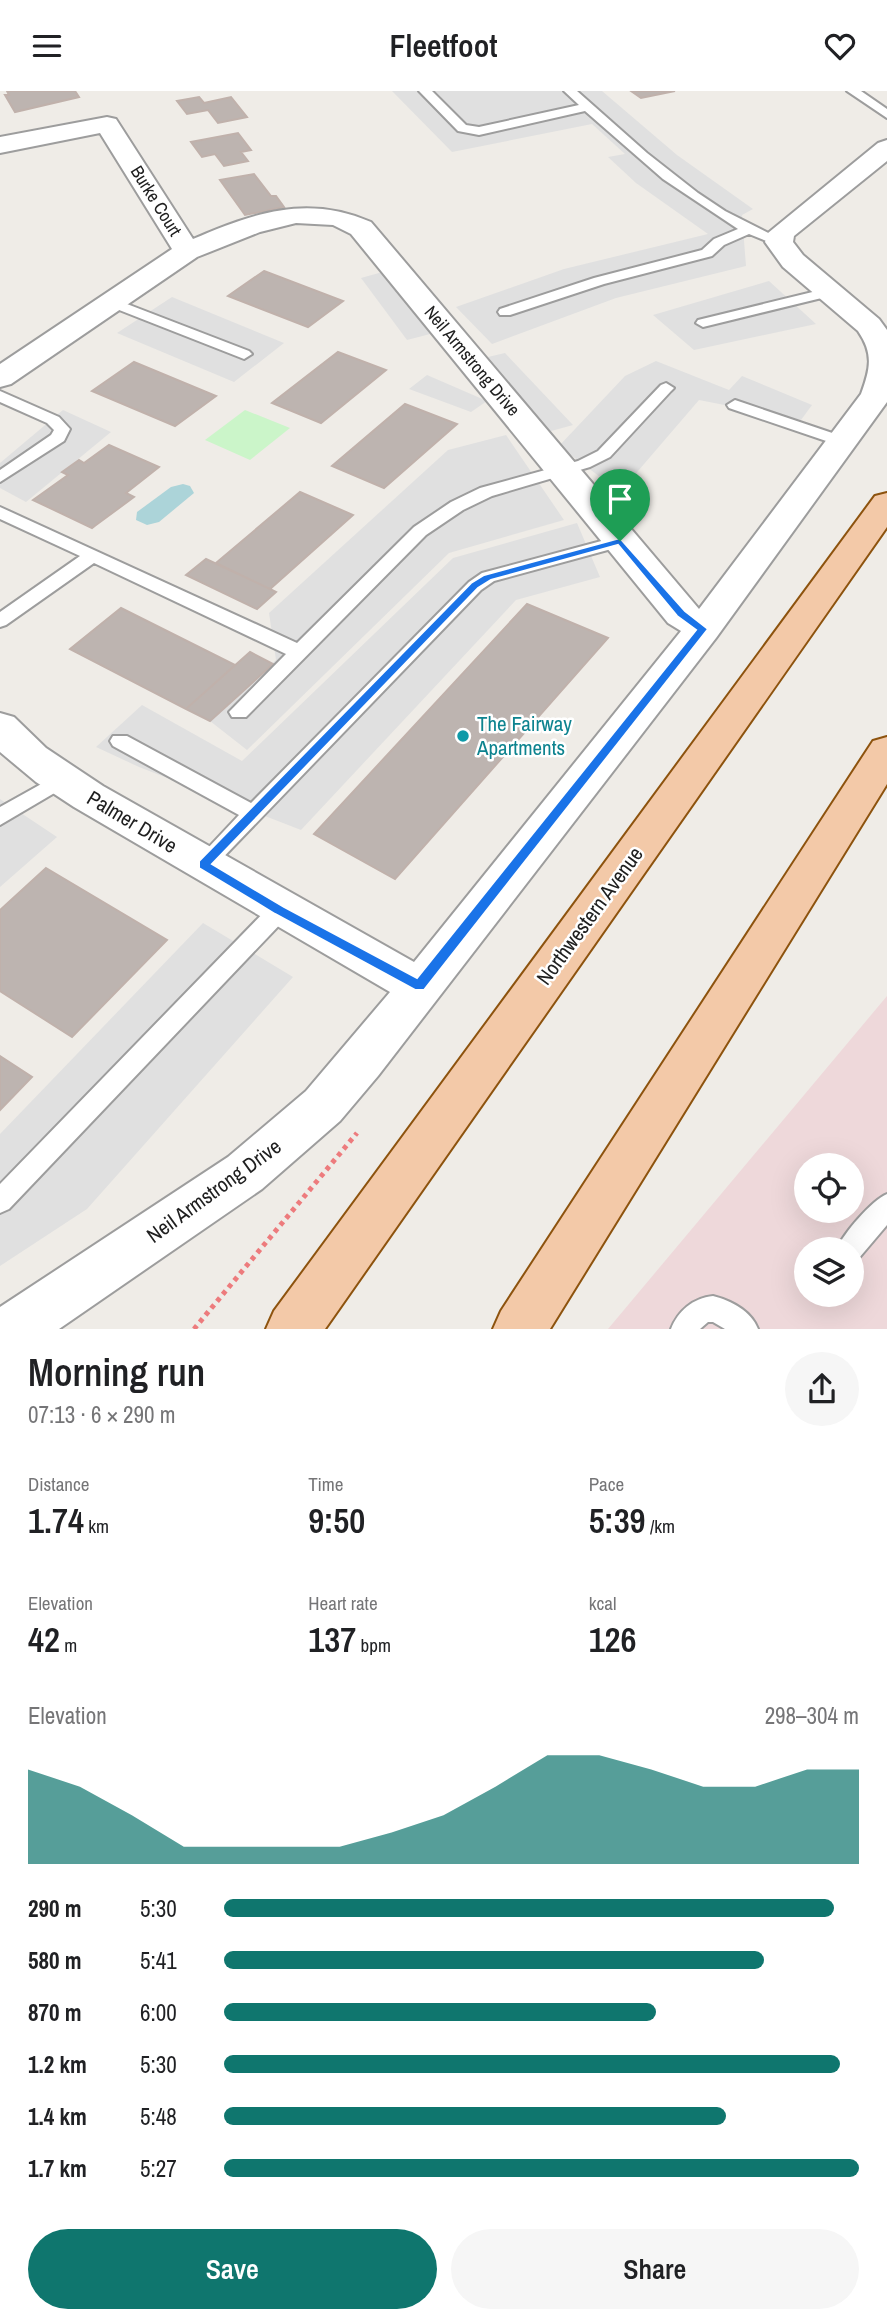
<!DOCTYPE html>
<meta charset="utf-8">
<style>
body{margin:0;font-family:"Archivo Narrow",sans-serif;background:#f6f6f6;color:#202124;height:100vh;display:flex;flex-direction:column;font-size:26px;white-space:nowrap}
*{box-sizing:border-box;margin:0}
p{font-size:23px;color:#757577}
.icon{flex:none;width:38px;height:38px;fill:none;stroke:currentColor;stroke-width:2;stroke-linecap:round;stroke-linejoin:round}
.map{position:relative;height:1238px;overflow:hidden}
.drawer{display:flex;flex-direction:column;background:#fff;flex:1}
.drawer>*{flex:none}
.fabs{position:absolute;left:794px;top:1062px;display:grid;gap:14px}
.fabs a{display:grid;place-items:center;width:70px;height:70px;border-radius:50%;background:#fff;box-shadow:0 7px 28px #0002;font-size:35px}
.pin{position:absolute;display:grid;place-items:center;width:60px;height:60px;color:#fff;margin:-72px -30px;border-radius:50% 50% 50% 0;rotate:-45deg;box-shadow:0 0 7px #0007}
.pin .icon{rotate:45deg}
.round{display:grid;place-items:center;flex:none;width:74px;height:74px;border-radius:37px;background:#f6f6f6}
.headline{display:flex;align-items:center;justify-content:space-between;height:119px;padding:0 28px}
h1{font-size:38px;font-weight:600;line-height:52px}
.metrics{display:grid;grid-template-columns:repeat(3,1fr);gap:10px;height:119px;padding:7px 28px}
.metrics div{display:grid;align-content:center}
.metrics b{font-size:35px;font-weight:600}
.metrics small{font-size:19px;font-weight:400}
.metrics p{font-size:19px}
.chart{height:196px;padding:14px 28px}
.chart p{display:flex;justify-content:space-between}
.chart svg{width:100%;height:126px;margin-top:7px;fill:#0f766e;opacity:.7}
.primary-button{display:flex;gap:14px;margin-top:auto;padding:14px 28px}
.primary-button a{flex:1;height:80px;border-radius:42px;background:#0f766e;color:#fff;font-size:28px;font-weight:600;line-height:80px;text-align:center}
.primary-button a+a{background:#f6f6f6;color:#202124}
ul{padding:0 28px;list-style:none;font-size:23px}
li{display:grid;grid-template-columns:112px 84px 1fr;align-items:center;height:52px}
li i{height:18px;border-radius:9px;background:#0f766e}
header{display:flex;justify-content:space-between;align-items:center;height:91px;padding:0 28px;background:#fff;font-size:32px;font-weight:600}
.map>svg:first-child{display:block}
</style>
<header><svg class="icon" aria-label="menu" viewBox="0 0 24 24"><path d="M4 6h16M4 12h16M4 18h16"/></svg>Fleetfoot<svg class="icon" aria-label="heart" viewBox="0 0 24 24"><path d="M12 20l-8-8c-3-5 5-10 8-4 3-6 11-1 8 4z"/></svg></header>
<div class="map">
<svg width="887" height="1238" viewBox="0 0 887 1238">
<rect width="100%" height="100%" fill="#efece7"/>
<path fill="#eed8da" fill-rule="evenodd" d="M887 905V1238H608ZM807 1074H852V1120H807ZM807 1158H852V1204H807Z"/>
<path fill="#cbf5c9" d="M245 319 290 337 250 369 205 349Z"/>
<path fill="#e0e0e0" d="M392 0H602L677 64 753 118 742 124 746 175 616 207 492 253 456 216 564 178 708 143 636 92 608 66 625 63 592 33 452 61Z
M386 180 434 242 407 249 361 187Z
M769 190 816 233 694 259 653 224Z
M172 206 284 252 234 291 117 242Z
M505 262 573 334 544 342 471 270Z
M656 270 729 299 742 285 812 314 801 329 699 309 620 401 559 355 625 285Z
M427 284 487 310 471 321 409 298Z
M63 319 111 341 26 411 0 397V372Z
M506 344 564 429 449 462 247 659 210 630 276 569 269 522 448 359Z
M577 432 600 486 516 509 301 739 139 676 96 656 142 614 242 670 453 467Z
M0 708 57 746 0 796Z
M203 832 293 886 87 1118 0 1175V1043Z"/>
<path fill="#acd4d9" d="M183 393 190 395 194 402 159 431 147 434 136 429 137 421 171 396Z"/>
<path fill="#bdb4b0" stroke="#c0b1ab" stroke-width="2" d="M7 0H75L79 6 15 21 5 4H9Z
M631 0H675L641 7Z
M199 6 204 12 231 6 247 26 218 32 208 19 187 23 177 10Z
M238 42 251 59 241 61 248 70 224 75 215 63 202 66 191 51Z
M254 83 271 105H276L284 116 245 124 220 89Z
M264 180 343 210 308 236 228 205Z
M338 261 386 279 321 332 272 312Z
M134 271 216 305 175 335 92 300Z
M405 313 457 333 384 397 332 375Z
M109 354 159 376 126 402 134 406 96 434 92 437 33 409 68 384 62 381 79 369 84 372Z
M300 401 353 424 270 498 216 472Z
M206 468 270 498 276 501 257 518 186 484Z
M527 513 608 547 395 788 314 743Z
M121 517 235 574 186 618 70 558Z
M250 561 273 573 210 630 186 618Z
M46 777 167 849 72 946 0 900V819Z
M0 965 32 986 0 1019Z"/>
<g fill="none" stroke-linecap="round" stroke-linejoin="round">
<g stroke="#9d9d9d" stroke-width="4">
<path id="service" d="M419 0H432L466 34 479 36 579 14 564 0H577L647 62 698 102 725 120 786 151 779 155 749 143 724 154 712 165 604 193 510 224H500L498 221 500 218 594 187 702 159 714 148 738 138 663 88 585 20 479 44 458 40Z
M847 0H861L887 18V27Z
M829 197 834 198V204L703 236 696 232 698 229Z
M114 208 249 260 252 263 244 268 239 266 109 215 107 212 109 209Z
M666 292 674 297 671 300 610 366 590 376 492 405 463 419 426 444 246 626H232L229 621 286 563 94 472 6 534 0 536V521L80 465 0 428V416L297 552 414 436 451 411 480 397 578 370 598 360 661 294Z
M0 300 59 326 70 338 64 350 0 391V379L51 344 54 339 47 332 0 311Z
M735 309 850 348 852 351 850 354H838L729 317 727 314Z
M620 445 629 450 626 454 494 490 481 499 210 780 203 782 196 780 192 774 239 724 113 655 110 650 113 645H127L251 712 469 491 482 482Z
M61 682 68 684 71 689 68 694 0 734V716Z
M280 810 288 813 291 819 288 825 9 1118 0 1122V1093L272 813Z
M887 1103V1134L859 1167 852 1169V1158H837C843 1143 872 1109 887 1103Z
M713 1205C732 1210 751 1220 758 1238H725L713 1231H708L700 1238H671C678 1220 693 1207 713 1205Z"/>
</g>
<g stroke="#9d9d9d" stroke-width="4">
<path id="minor" d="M107 26 116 28 193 148C254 122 307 103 371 131L699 518 861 303C870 278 874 263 858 240L783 176 765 151 768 142 878 52 887 49V70L794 145 793 151 803 164 879 228 887 239V311L716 547 378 985 340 1030 262 1098 59 1238H0V1216L228 1066 306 1000 390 901 74 716 36 691 0 661V622L14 626 46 657 103 695 414 871 681 540 668 532 351 143 333 134 296 132 260 141 197 166 11 293 0 296V273L172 158 100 42 0 62V46Z"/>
</g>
<g stroke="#8d530e" stroke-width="4">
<path id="primary" d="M887 402V436L325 1238H266L274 1220 875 405Z
M887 646V693L550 1238H493L501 1220 873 650Z"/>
</g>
<path stroke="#ed7b7d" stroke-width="5" stroke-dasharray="4.5 4.5" stroke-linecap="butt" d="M194 1238 357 1042"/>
<use href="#service" fill="#fff" fill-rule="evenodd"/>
<use href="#minor" fill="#fff" fill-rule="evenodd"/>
<use href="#primary" fill="#f3c9a8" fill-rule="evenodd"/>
</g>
<path fill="#1a73e8" stroke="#fff" stroke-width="2" fill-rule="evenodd" d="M620 447 685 520 708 538 424 899H415L275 823 199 777V770L471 492 484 484ZM618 454 677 525 696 539 417 887 284 816 212 773 478 497 491 489Z"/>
<circle fill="#0f9aa8" stroke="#fff" stroke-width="2.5" cx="463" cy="645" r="7"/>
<g text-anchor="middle" stroke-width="5" stroke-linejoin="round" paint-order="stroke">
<g font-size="18" fill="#202020" stroke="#fff">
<text transform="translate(156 110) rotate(58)" y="6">Burke Court</text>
<text transform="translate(472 270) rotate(50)" y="6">Neil Armstrong Drive</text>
</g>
<g font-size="21" fill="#0d838f" stroke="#fff" text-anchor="start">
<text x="477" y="640">The Fairway<tspan x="477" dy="24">Apartments</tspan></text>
</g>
<g font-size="21" fill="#202020" stroke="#fff">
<text transform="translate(132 731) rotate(31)" y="7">Palmer Drive</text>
<text transform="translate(590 825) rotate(-54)" y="7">Northwestern Avenue</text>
<text transform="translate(214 1100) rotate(-36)" y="7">Neil Armstrong Drive</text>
</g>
</g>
</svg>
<div class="fabs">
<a><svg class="icon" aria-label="locate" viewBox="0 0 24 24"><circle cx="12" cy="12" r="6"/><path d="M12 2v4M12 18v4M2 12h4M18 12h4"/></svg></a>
<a><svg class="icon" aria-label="layers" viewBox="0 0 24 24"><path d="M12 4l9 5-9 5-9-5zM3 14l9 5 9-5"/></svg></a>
</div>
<div class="pin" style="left:620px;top:450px;background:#1e9e55"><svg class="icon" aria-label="arrive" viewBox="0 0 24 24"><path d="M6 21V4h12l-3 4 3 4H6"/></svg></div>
</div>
<section class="drawer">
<div class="headline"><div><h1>Morning run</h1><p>07:13 · 6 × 290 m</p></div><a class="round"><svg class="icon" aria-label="share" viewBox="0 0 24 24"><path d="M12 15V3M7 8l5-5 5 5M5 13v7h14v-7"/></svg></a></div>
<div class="metrics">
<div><p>Distance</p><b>1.74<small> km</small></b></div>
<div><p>Time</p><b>9:50</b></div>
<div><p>Pace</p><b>5:39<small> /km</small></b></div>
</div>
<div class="metrics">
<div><p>Elevation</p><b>42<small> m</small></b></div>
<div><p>Heart rate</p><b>137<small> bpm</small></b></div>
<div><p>kcal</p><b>126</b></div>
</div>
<div class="chart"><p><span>Elevation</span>298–304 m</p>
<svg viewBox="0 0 160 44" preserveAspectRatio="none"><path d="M0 44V11L10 17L20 27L30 38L40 38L50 38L60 38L70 33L80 27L90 17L100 6L110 6L120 11L130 17L140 17L150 11L160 11V44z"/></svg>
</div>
<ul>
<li><b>290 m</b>5:30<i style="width:96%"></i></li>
<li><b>580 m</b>5:41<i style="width:85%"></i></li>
<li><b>870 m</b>6:00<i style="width:68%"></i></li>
<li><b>1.2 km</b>5:30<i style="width:97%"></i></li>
<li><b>1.4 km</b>5:48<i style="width:79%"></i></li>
<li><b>1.7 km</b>5:27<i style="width:100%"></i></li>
</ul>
<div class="primary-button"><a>Save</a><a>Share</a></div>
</section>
